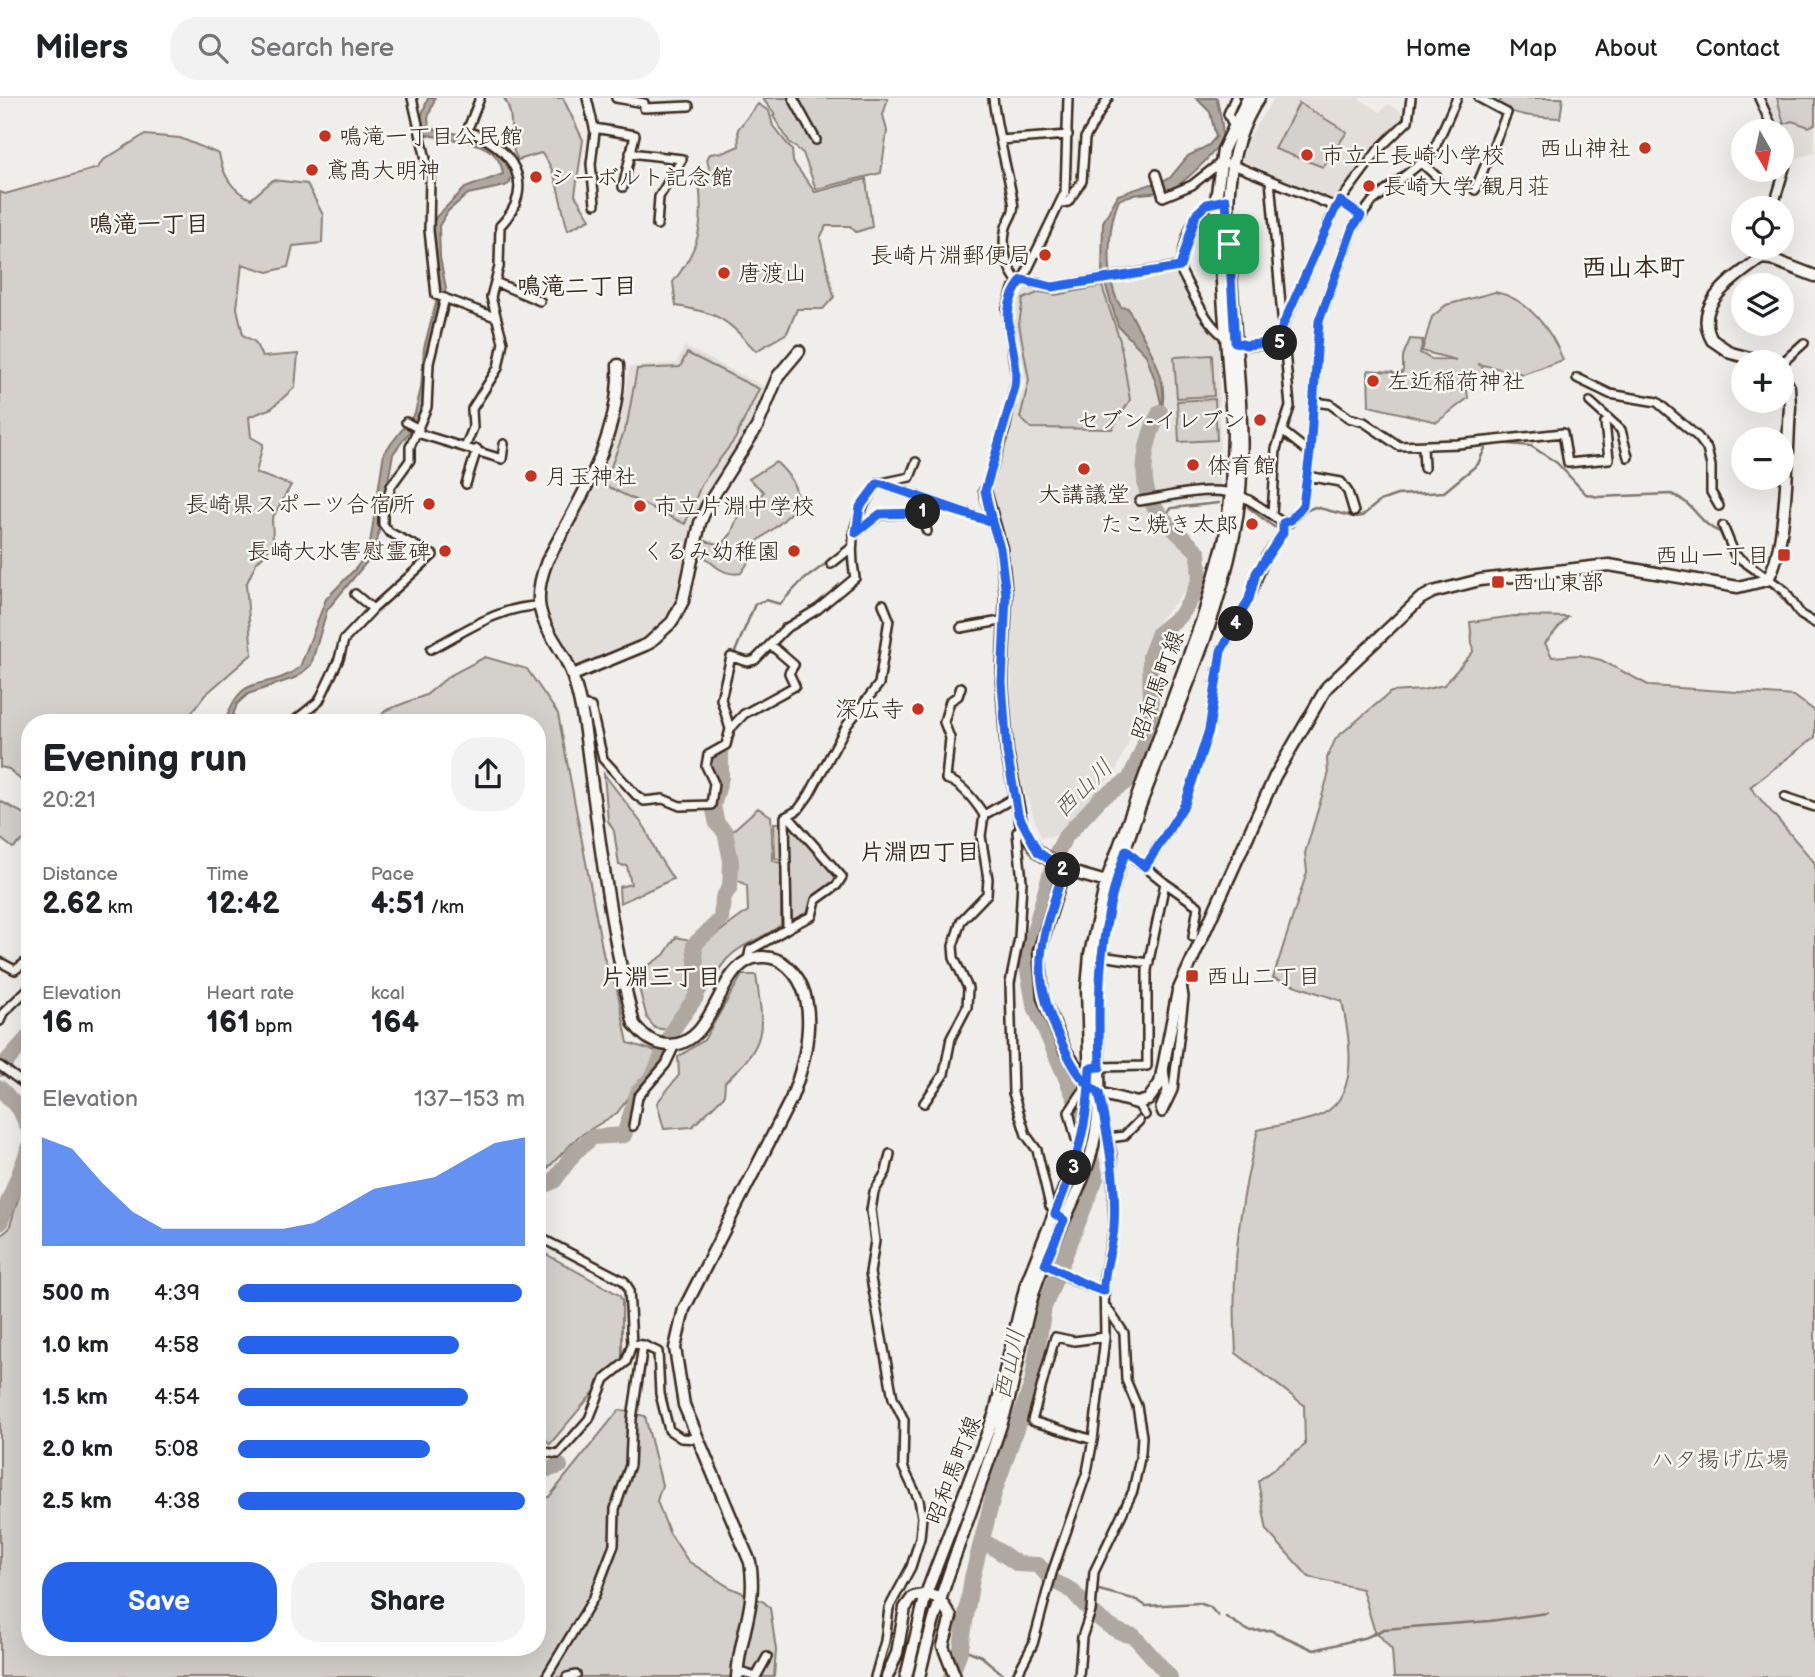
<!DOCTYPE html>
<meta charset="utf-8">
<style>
body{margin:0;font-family:"Balsamiq Sans","Klee One",sans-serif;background:#f2f2f2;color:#202124;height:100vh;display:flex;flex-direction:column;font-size:26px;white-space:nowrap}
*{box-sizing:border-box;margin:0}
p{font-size:23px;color:#757577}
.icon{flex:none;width:38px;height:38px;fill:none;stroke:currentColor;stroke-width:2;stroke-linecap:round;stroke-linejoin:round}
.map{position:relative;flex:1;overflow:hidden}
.sheet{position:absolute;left:21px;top:616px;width:525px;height:942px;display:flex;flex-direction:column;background:#fff;border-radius:28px;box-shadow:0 7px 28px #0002}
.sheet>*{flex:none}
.needle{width:46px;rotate:171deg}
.tools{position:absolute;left:1731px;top:21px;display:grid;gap:14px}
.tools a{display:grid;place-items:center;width:63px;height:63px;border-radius:50%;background:#fff;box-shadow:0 7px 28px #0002;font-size:35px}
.pin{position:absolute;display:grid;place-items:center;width:60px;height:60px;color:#fff;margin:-30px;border-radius:14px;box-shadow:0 4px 10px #0006}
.km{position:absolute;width:35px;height:35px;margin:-18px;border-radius:50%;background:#222;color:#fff;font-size:19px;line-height:35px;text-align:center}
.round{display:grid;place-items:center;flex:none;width:74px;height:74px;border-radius:28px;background:#f2f2f2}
.head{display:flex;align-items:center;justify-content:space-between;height:119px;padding:0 21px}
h1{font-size:38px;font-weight:800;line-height:52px}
.figures{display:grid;grid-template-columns:repeat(3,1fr);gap:10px;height:119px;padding:7px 21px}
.figures div{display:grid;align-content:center}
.figures b{font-size:30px;font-weight:800}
.figures small{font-size:19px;font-weight:400}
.figures p{font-size:19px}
.chart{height:196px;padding:14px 21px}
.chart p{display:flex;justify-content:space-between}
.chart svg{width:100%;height:126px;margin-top:7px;fill:#2563eb;opacity:.7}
.action{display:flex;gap:14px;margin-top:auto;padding:14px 21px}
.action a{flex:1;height:80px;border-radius:28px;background:#2563eb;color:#fff;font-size:28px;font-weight:800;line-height:80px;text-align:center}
.action a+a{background:#f2f2f2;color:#202124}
ul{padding:0 21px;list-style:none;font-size:23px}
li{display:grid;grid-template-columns:112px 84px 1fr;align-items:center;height:52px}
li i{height:18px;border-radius:9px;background:#2563eb}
header{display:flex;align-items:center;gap:42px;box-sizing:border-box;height:98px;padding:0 35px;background:#fff;border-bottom:2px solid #e0e0e0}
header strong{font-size:33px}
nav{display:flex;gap:38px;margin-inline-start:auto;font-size:24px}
.search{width:490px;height:63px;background:#f2f2f2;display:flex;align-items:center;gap:18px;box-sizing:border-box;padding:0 24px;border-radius:28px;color:#757577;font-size:26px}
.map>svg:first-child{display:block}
</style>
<header>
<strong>Milers</strong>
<div class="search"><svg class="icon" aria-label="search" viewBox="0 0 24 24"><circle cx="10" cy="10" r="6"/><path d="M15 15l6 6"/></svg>Search here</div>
<nav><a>Home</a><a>Map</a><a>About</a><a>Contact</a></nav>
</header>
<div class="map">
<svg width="1815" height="1579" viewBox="0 0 1815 1579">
<rect width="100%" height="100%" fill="#efeeea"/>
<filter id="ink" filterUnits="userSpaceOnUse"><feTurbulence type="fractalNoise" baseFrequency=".0143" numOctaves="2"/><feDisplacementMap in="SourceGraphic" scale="14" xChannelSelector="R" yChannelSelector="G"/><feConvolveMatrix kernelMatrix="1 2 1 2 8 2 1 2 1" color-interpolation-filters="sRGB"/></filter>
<g filter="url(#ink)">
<path fill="#e2dfdb" d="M1274 0H1358L1380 14 1388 6 1407 17 1336 103 1242 63 1248 40Z
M1764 0H1815V55L1793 61Z
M1176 172 1194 209 1219 241 1220 401 1147 408 1191 456 1195 477 1192 486 1159 522 1147 550 1139 620 1115 675 1055 738 1041 739 1012 658 1011 495 1002 434 991 401 990 389 1026 284 1015 223 1016 206 1026 189 1053 193Z
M684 248 767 290 747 338 706 398 696 419 674 508 647 540 577 567 552 522 545 499 548 478 620 327 629 269 677 265Z"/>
<path fill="#d4d1cc" stroke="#887e75" stroke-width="2" d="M504 0H563L583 42 575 97 590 121 568 132C560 108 558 71 541 55L518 62C504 39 518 22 504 0Z
M762 0H888L883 17 887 33 881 75 816 91 803 55 790 45 773 18 775 16Z
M1502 0H1563L1560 20C1538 19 1518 19 1498 7Z
M1777 0H1815V26L1809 29 1792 23 1784 26Z
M1299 5 1347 34 1323 69 1275 51Z
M758 6 769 13 773 28 792 52 793 64 815 94 866 81 872 129 856 134 850 128H826L820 140 834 199 823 211H797L787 235 756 253C726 221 720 215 676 208L673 184C700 150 704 126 699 84L710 74 707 61 710 56 725 54 739 48 738 31Z
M144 37 180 40 219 56C223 77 231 92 251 101L273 82 307 86 323 117 322 145 293 148 288 169 268 174 242 166 237 210 243 237 255 244 262 259 298 256 295 289 272 310 249 319 251 339 263 346 256 375 291 387 272 421 273 442 267 454 256 465 246 487 252 556 205 597 184 625H30V691L9 671 0 669V94L5 96 98 70 102 63Z
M1102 188 1120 243 1130 302 1112 331 1031 330 1020 320 1029 282 1019 226 1023 201 1040 194 1056 197Z
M1495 194C1528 200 1552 233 1563 262L1523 276 1478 266 1482 268 1484 277 1466 282 1468 300 1437 324 1369 308 1368 272 1392 274 1398 278 1403 273V258L1410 241 1423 242 1420 255 1431 261 1456 262 1422 253 1432 219 1446 207Z
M687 255 759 291 735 341 702 385 685 426 604 387 627 326 637 271 680 269Z
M1212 257 1214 298 1177 300 1174 259Z
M1215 301 1217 342 1179 344 1177 303Z
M776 364C818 403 788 419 755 445V454L741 475C725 479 712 466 702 456L705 443 722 447 731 436 739 415 764 394 749 381Z
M1514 518 1568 519 1545 545 1552 559 1580 557 1601 562 1650 588 1794 598 1815 613V639L1750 689 1815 765V1579H1394L1392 1552 1374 1531 1362 1491 1309 1479 1267 1433 1258 1383 1305 1347 1304 1307 1236 1255C1231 1172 1238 1113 1258 1032 1277 1027 1299 1025 1316 1019 1363 1002 1349 939 1342 903L1273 880 1307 774 1305 755 1328 678 1327 660 1336 640 1391 594 1422 592 1444 587 1473 554 1470 524Z
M485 559 527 571 558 616 604 860 617 891 628 945 662 955 617 1015 578 1039 537 1081V625H374L386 612 426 597 449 578Z
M604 676 646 731 657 756 673 781 620 805 619 789 631 786 627 768 619 767 614 733 608 723Z
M0 703 30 719V737L13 750 0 740Z
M758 710 771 718 773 763 781 765V827C764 840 742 845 727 861 709 882 700 909 682 929L668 932 655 930 647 920 639 890 649 867 664 857 676 839 704 845 748 813 747 788 733 779 734 747 730 735Z
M774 725H790L838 778 835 785 814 801 811 816 790 823V765L775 760Z
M742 877H756C764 932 768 945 725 984L724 998 692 1029 664 1031 657 1005 679 977 678 959 704 942Z
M30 1061V1549H537V1399H549L619 1312 645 1318 662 1387 657 1403 669 1434 688 1463 729 1489 764 1504 770 1510 776 1552 774 1579H0V1138L9 1131Z
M537 1151 619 1197 622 1202V1261L550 1346 537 1331Z"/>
<path fill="#afa8a1" stroke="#81766d" stroke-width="2" d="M428 0H435L428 20 429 30 487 42 500 51 517 79 510 81V85L505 88 468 96 448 113 439 128 440 160 446 190 428 251 427 290 421 318 393 356 375 454 327 512 311 567 297 579 248 596 237 606 230 625H225C242 569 266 596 300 569L326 501 356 470 369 452 384 355 415 315 421 290 424 250 440 190 431 131 436 119 465 90 503 76C498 38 453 45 425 36L421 19Z
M1196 0H1217C1218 12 1224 25 1222 38 1220 52 1180 90 1166 93 1151 96 1133 94 1119 102 1107 129 1105 185 1121 209L1128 210C1148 252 1179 286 1154 333L1146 332 1161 305 1157 288 1146 257 1118 228 1102 175 1103 124 1118 97 1170 80 1188 58 1209 47 1216 39 1210 14Z"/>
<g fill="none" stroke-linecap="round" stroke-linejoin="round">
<path stroke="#81766d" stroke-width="2.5" d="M1499 345 1531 348 1557 365 1586 396 1598 399 1671 396C1693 403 1700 427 1720 434L1731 459 1759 480
M1248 409 1274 429H1292L1305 413 1315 409 1354 419 1362 418 1380 403 1397 397 1444 394 1478 366 1486 348 1492 346
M1163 419 1172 410 1219 405
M1769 487C1785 499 1792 517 1808 528
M735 554 755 506 766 502 780 506 801 484 828 464
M1095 1491 1137 1502 1146 1508 1199 1505 1210 1509 1218 1518
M1071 1492H1075
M1226 1519 1249 1533 1270 1532 1314 1552 1367 1539 1384 1531 1490 1523 1547 1515
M961 1550 981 1558 1006 1579"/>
<path stroke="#afa8a1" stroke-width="16" d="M0 971 30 937
M0 990 20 1012 30 1034
M537 1090 554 1083 574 1055 593 1039 624 1037 638 994 653 978 675 928 696 899 698 883 694 847 721 821 723 800 730 789 731 763 725 734 717 726 713 708 721 679V656
M0 1125 30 1048
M537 1368 549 1371 560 1368
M982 1442 1018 1466 1038 1467C1044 1472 1047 1479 1053 1483 1060 1487 1068 1489 1073 1494 1088 1511 1110 1535 1134 1538L1170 1579
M951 1579 961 1550 972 1480 994 1395 1032 1285 1044 1209 1096 1080 1079 1010 1034 906 1026 862 1056 756 1065 739 1100 701 1129 682 1143 651 1151 621 1150 558 1159 535 1181 517 1192 500 1200 480 1198 454C1184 440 1166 426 1155 410 1136 384 1146 339 1160 314"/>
<g stroke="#3b2a1e" stroke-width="12">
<path id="street" d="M412 0 430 79 429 132 436 197 495 219
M587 0 595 34 591 66 595 106
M616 0 644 5V10L689 8
M793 0 816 42
M993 0C997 36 1007 69 1013 103 1016 117 1006 122 1005 134 1002 151 1007 172 1019 185
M1759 0 1774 33
M1233 27 1228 16 1235 0
M594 30 635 37 623 89
M1000 42 1068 37
M630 55 682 61 659 99 657 127
M1423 66 1437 79
M1156 76 1163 99 1192 87 1220 65 1231 66 1336 109
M1270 82 1290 309 1276 351 1272 417
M1475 92 1507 15 1479 0
M1226 102C1192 103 1185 142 1180 171 1194 197 1211 243 1245 247 1257 249 1271 245 1283 244
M1340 103 1361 118
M1062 105 1068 104 1082 83 1085 40 1108 0
M1773 110 1788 60 1782 46
M1761 160 1763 149
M1022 182 1052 189 1180 168
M495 184 540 203
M1283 228 1336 109 1379 51 1408 23 1411 0
M1782 265 1804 245
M1577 280 1610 296 1657 304 1698 339 1707 351 1711 368V394L1719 408
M1314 304 1330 306 1349 320 1364 324 1399 348 1458 346 1563 335 1568 365 1609 361 1605 325
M1590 304 1621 332 1628 359
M406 324 419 331
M1282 333 1310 355
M417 335 502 361 504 346
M466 347 473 330 472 311 498 270 503 244 491 199 499 169 500 128C539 88 512 48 467 33L480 0
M1423 348 1424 370
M1307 378 1341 384 1348 394 1354 414
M466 386 477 351
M882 386 992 424
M985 393 1005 331 1016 281 1007 211 1013 191 1025 177 1065 94 1068 0
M1140 403C1169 399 1212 386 1241 398 1255 404 1270 416 1283 425
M919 415 927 433
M1283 425 1291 422 1303 407 1310 355 1319 223 1353 129 1372 104 1432 56 1457 0
M1723 428 1735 457 1784 492 1801 517 1815 525
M856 435 880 417 919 415 942 409
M831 466 850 451
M355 496 373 511
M961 530 1006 522
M431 551C464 534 500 508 539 508
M581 607 591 609 603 661 636 697 644 703 663 701 680 708 711 707 714 685 706 668 708 657 726 647 730 631 721 601 731 559 748 564 755 562 785 531 818 511 855 480C848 441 854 418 877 386L910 379 916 364
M292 625 319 603 339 561 344 542 373 511 433 457 389 434 383 426V417L391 388 410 362V349L427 309 429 265 445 200
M730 631 744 616 795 588 789 575 794 567 771 547
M1785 699 1815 709
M984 717 1015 699
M1022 729 1017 734 1022 783 1019 840 1010 885 1013 995 1026 1037 1037 1052 1050 1108 1058 1117
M1145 769 1185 706 1209 632 1221 553 1249 501 1266 458 1283 435V425
M1165 785 1198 808 1193 839
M787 828 785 719 798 712 809 697 847 627 879 586 889 521 883 506
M1094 857 1149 865
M748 862 750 852C772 841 790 827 812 818L816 802 837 787 842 779 788 718
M0 864 15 872 30 861
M0 923 3 915 30 889
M0 968 30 990
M1097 969 1147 968V872L1165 785 1123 751
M1164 971 1167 993 1160 1010 1162 1015 1173 992 1184 899 1182 886
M924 1005 944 976 951 940 967 909 968 890 954 860 953 848 961 823 987 796 988 781 981 738 984 717C975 703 962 685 946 681L950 640 944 624 950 603 958 598 961 589
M1137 1005 1145 1017
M633 1028 638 999 666 966 675 947
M1109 1040 1124 1038 1139 1023
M1082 1046 1076 1041 1069 1014 1083 993 1087 981
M537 1138 624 1183 629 1191 632 1246 626 1264 605 1281 589 1321 558 1356 537 1353
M1042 1165C1062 1175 1082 1188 1104 1193
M643 1247 658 1254 660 1296 669 1332 681 1340 698 1341
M1093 1342 1032 1323 1055 1239 1074 1243 1105 1239
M737 1573 756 1579
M546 1579 594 1499 614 1447 615 1411 630 1367 632 1321 643 1247 632 1246
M567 1579 576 1577
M756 1579 767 1559
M875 1579 885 1543 889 1510 911 1469 920 1440 922 1419 919 1402 903 1369 904 1322 893 1300 870 1175 875 1143 871 1112 874 1094 886 1074 890 1056
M1016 1579 1033 1546 1052 1475 1087 1374 1093 1342 1105 1239 1104 1178 1114 1130 1112 1058 1101 1006
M1079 1579 1082 1539 1091 1513 1094 1474 1133 1393 1141 1355 1142 1338 1137 1308 1126 1282 1124 1235 1107 1210"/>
</g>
<g stroke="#3b2a1e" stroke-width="15">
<path id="secondary" d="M1765 264 1731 255 1712 242C1691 205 1736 179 1761 160L1771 161 1815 178
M618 267C621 338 580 401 547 463 522 526 561 534 575 586 586 623 588 663 594 701 604 776 615 853 634 926 644 939 653 946 669 947 713 947 715 881 747 863 757 857 773 858 783 865 824 894 806 963 791 1001L684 1211 675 1250 684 1307 750 1464C758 1508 739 1537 737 1579
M985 393 1001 450 1006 497 1002 584 1007 654 1022 729 1038 754 1064 772 1110 785
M573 577 648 546 672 524 683 503 700 425 707 408 757 329 778 278 799 253
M1064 772 1039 853 1043 900 1065 952 1090 989 1099 995 1137 1005 1148 1002 1160 985 1178 893 1275 678 1327 589 1420 501 1433 494 1480 482 1609 467 1738 489 1767 482C1788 452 1787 348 1790 309L1789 289 1782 277
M887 1579 897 1555 905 1510 913 1499 926 1496 939 1500 951 1519 943 1548 955 1579
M906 1579 926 1496 995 1315 1026 1186 1082 1046 1090 989 1087 891 1090 856 1106 784 1204 516 1225 440 1231 395 1233 335 1216 102 1223 52 1248 0
M919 1579C939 1490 975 1408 1003 1321 1017 1280 1021 1235 1034 1193 1049 1144 1081 1099 1093 1048 1105 997 1096 945 1097 893 1097 858 1104 821 1114 787 1147 668 1210 559 1234 437 1249 362 1238 283 1233 207 1228 135 1217 64 1259 0"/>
</g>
<use href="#street" stroke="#f6f6f2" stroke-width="7"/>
<use href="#secondary" stroke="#f6f6f2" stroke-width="10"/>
</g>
</g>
<g fill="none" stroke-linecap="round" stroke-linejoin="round" filter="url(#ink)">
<g stroke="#fff" stroke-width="14">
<path id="route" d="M1229 146 1226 102 1207 106 1196 116 1180 169 1052 189 1022 182C992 219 1021 248 1015 289L985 393 992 424 942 409 919 415 880 416 856 435 860 409 877 386H882L992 424 1000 450 1006 497 1002 584 1007 654 1018 716 1038 754 1064 772C1040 845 1028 871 1061 943 1070 963 1080 983 1099 995 1108 1039 1117 1084 1114 1129 1113 1151 1103 1170 1104 1193 1083 1188 1065 1175 1045 1166L1064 1122 1055 1116C1077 1062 1088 1028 1090 970L1100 969C1097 891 1099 827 1126 752L1145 769 1185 706 1209 632 1221 553 1249 501 1256 475 1283 435V425L1291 422 1303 407 1310 355 1319 223 1353 129 1361 118 1340 103 1336 109 1282 229 1283 244 1246 247 1235 244 1229 146"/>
</g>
<use href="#route" stroke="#2563eb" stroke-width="9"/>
</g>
<g fill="#c8321e" stroke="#f6f6f2" stroke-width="2.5">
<circle cx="325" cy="38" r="7"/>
<circle cx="1645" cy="50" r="7"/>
<circle cx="1307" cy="57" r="7"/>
<circle cx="312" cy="72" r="7"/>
<circle cx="536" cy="79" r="7"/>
<circle cx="1369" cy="88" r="7"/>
<circle cx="1045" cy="157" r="7"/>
<circle cx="724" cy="175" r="7"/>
<circle cx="1373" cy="283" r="7"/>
<circle cx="1260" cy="322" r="7"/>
<circle cx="1193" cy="367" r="7"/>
<circle cx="1084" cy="371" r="7"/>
<circle cx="531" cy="378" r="7"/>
<circle cx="429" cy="406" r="7"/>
<circle cx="640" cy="408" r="7"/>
<circle cx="1252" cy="426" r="7"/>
<circle cx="445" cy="453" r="7"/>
<circle cx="794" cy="453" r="7"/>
<rect x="1777" y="450" width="14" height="14" rx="3.5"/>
<rect x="1491" y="477" width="14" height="14" rx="3.5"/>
<circle cx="918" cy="611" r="7"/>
<rect x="1185" y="871" width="14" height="14" rx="3.5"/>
</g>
<g text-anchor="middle" stroke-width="5" stroke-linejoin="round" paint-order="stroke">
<g font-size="23" fill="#3b2a1e" stroke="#f6f6f2" text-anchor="start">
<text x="339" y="46">鳴滝一丁目公民館</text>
<text x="1631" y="58" text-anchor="end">西山神社</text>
<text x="1321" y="65">市立上長崎小学校</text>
<text x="326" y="80">鳶髙大明神</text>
<text x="550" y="87">シーボルト記念館</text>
<text x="1383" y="96">長崎大学 観月荘</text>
<text x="1031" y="165" text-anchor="end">長崎片淵郵便局</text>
<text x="738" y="183">唐渡山</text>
<text x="1387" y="291">左近稲荷神社</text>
<text x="1246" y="330" text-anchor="end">セブン-イレブン</text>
<text x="1207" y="375">体育館</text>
<text x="545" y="386">月玉神社</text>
<text x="1084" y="404" text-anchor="middle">大講議堂</text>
<text x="415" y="414" text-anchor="end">長崎県スポーツ合宿所</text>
<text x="654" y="416">市立片淵中学校</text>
<text x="1238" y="434" text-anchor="end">たこ焼き太郎</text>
<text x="431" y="461" text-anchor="end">長崎大水害慰霊碑</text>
<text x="780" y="461" text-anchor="end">くるみ幼稚園</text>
<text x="1770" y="465" text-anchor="end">西山一丁目</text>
<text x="1512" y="492">西山東部</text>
<text x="904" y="619" text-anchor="end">深広寺</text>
<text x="1206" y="886">西山二丁目</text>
</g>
<g font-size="23" fill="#3b2a1e" stroke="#f6f6f2">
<text transform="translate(1157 587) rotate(-70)" y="8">昭和馬町線</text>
<text transform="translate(953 1372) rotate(-69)" y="8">昭和馬町線</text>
</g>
<g font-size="23" fill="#61544a" stroke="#f6f6f2">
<text x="1720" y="1369">ハタ揚げ広場</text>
</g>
<g font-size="24" font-weight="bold" fill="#3b2a1e" stroke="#f6f6f2">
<text x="149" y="134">鳴滝一丁目</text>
<text x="577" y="196">鳴滝二丁目</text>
<text x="920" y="762">片淵四丁目</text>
<text x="661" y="887">片淵三丁目</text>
</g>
<g font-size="24" font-style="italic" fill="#64564c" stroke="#f6f6f2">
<text transform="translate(1083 690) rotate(-45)" y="8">西山川</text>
<text transform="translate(1009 1266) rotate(-78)" y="8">西山川</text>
</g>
<g font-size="26" font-weight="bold" fill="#3b2a1e" stroke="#f6f6f2">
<text x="1633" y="178">西山本町</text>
</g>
</g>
</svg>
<div class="tools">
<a><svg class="needle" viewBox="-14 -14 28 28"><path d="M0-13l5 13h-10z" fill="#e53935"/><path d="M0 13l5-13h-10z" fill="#757577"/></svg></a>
<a><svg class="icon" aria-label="locate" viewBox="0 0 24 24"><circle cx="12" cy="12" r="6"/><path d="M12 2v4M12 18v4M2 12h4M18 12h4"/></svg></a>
<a><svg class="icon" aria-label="layers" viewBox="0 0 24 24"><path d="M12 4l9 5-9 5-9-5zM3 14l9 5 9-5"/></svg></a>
<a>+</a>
<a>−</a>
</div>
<div class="pin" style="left:1229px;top:146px;background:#1e9e55"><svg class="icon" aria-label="arrive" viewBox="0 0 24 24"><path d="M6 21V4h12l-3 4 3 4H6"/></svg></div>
<b class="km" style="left:923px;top:414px">1</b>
<b class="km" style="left:1063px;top:772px">2</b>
<b class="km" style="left:1074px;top:1070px">3</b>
<b class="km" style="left:1236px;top:526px">4</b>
<b class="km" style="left:1280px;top:245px">5</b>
<section class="sheet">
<div class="head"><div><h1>Evening run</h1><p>20:21</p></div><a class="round"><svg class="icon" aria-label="share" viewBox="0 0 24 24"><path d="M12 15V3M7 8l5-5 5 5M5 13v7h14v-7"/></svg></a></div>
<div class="figures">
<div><p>Distance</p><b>2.62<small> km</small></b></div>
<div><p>Time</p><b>12:42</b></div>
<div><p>Pace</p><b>4:51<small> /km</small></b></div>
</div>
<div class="figures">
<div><p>Elevation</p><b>16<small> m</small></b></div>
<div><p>Heart rate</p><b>161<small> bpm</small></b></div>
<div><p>kcal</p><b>164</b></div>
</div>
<div class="chart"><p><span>Elevation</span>137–153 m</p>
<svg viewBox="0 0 160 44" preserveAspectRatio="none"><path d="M0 44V6L10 10L20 22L30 32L40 38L50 38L60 38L70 38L80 38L90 36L100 30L110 24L120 22L130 20L140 14L150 8L160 6V44z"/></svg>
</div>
<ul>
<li><b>500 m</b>4:39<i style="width:99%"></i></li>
<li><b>1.0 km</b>4:58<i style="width:77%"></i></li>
<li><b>1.5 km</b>4:54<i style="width:80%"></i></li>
<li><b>2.0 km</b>5:08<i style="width:67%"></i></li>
<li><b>2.5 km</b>4:38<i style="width:100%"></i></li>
</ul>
<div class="action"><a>Save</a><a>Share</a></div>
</section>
</div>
